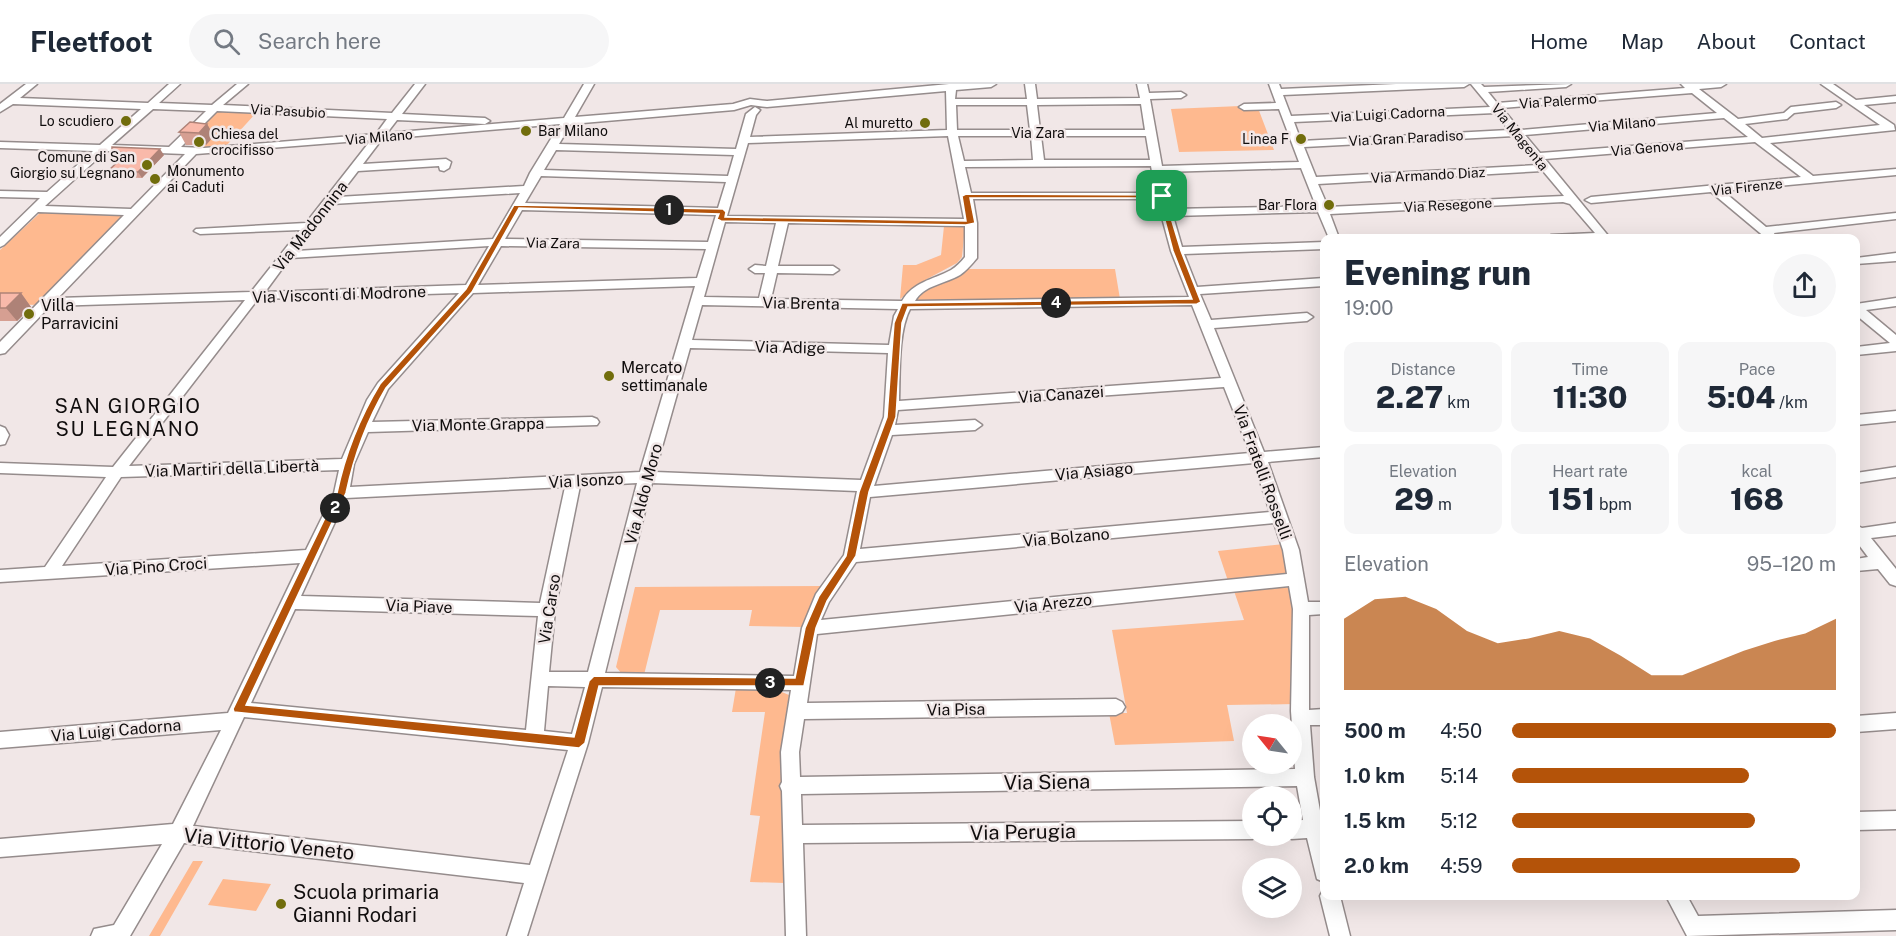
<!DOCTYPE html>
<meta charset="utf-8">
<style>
body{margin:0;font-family:"Public Sans",sans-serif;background:#f6f6f7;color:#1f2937;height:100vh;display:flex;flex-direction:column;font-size:22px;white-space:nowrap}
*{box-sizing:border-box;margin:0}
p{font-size:20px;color:#747a83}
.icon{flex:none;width:33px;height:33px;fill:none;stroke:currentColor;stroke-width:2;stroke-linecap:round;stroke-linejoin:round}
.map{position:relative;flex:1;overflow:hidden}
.drawer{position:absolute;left:1320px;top:150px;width:540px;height:666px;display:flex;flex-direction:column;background:#fff;border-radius:12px;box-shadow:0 6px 24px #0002}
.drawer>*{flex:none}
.needle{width:39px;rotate:300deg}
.fabs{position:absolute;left:1242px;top:630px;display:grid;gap:12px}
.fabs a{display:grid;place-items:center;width:60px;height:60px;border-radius:50%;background:#fff;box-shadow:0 6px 24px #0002;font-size:30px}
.pin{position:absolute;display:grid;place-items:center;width:51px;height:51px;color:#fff;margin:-26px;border-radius:12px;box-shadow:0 3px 9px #0006}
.km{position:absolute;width:30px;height:30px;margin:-15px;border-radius:50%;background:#222;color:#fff;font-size:16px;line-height:30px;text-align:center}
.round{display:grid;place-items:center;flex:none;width:63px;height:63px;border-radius:32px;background:#f6f6f7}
.summary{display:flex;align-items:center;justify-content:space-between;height:102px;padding:0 24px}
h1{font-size:33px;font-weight:800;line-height:45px}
.metrics{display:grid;grid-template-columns:repeat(3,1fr);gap:9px;height:102px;padding:6px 24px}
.metrics div{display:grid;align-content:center;border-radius:12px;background:#f6f6f7;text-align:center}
.metrics b{font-size:30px;font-weight:800}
.metrics small{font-size:16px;font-weight:400}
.metrics p{font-size:16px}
.chart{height:168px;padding:12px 24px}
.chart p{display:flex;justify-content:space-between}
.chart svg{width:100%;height:108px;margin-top:6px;fill:#b45309;opacity:.7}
ul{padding:0 24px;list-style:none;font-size:20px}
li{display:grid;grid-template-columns:96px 72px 1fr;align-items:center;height:45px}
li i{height:15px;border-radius:8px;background:#b45309}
header{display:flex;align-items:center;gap:36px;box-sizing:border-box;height:84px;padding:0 30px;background:#fff;border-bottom:2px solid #e0e1e3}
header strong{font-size:28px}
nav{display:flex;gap:33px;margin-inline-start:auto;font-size:21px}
.search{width:420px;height:54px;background:#f6f6f7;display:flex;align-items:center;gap:15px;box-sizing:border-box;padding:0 21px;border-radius:33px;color:#747a83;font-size:22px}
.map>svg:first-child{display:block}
</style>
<header>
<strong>Fleetfoot</strong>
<div class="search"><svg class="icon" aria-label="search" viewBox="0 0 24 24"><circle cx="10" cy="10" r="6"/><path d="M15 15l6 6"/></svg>Search here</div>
<nav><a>Home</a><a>Map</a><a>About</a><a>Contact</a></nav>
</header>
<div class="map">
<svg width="1896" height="852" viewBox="0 0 1896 852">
<rect width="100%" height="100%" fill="#f1e7e7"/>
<path fill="#feb98f" d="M1240 22 1241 24H1258L1274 66 1179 68 1171 25Z
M219 27 256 29 226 62 198 64 212 51 194 48 214 28Z
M41 128 128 129 40 221 0 220V166Z
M944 142H965L962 173 957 179 927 195 900 215 903 181H916L941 171Z
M967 185H1115L1120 215 917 217 916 214 932 200Z
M1284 460 1290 491 1228 497 1218 467Z
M826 502 805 543 749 542 752 526H660L644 591 622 590 616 583 635 503Z
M1294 503 1296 620 1227 621 1234 657 1115 661 1109 629H1127L1112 546 1244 536 1234 507Z
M736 604 777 606 789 611 780 670 785 799 750 798 760 732 750 731 765 628H732Z
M193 777H203L160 852H149Z
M223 795 271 800 256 827 208 821Z"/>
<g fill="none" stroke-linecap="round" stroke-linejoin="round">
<g stroke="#958c8c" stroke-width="3">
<path id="minor" d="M26 0H37L20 14 148 19 169 0H180L159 19 212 21 237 0H248L223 21 392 29 415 0H425L402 30 485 34 490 37 485 40 397 36 387 49 564 34 584 0H594L575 33 733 20 750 15 767 17 949 0H996L991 3 956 6 955 15H1027L1025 0H1035L1037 15 1140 14 1137 0H1147L1149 9 1181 8 1186 11 1181 14 1150 15 1162 82 1299 78 1279 25 1244 26 1239 23 1244 20 1276 19 1269 0H1279L1281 5 1396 0H1469L1464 3 1283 11 1291 32 1490 23 1471 0H1481L1484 3 1571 0 1566 3 1488 8 1497 19 1685 4 1681 0H1726L1721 3 1699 5 1738 35 1784 29 1791 23 1836 18 1841 21 1836 24 1794 29 1787 35 1745 40 1762 54 1880 41 1821 0H1833L1856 16 1896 12V18L1864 21 1894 41 1895 46 1770 59 1813 92 1896 85V91L1723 107 1766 143 1896 129V135L1774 149 1776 154H1766L1711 108 1591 119 1585 116 1591 113 1801 93 1755 58 1545 75 1610 154H1546L1551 151 1595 149 1570 120 1563 118 1330 130 1339 154H1329L1318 128 1173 132 1182 163 1324 158V165L1184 170 1197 203 1324 194V202L1200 210 1211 236 1307 229 1313 233 1307 237 1214 244 1264 368 1324 363V373L1268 378 1299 466 1308 518H1324V530L1309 531V626L1324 625V641H1310L1314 693 1324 749V798L1317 795 1307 754 1292 755 1285 752H1292V737L1303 736 1297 702 801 710 802 741 1252 737V752H1259L1252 755 803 759 806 852H786L782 707 780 702 782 698 781 668 791 606 602 603 588 659 527 852H507L524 799 184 759 130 852H91L94 845 114 841 162 760 0 773V755L173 740 221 646 0 664V648L228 629 300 479 0 498V486L45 483 106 393 0 389V379L113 383 245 216 50 222 5 269 0 270V258L124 131 38 128 4 161 0 163V153L40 114 0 113V107L47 108 93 67 0 64V58L100 61 141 25 13 20 0 28V20ZM946 7 947 46 750 53 756 31 760 26 755 23 746 30 736 65 559 60 571 40 734 26 751 21 767 23ZM1692 9 1717 29 1520 46 1502 24ZM1141 20 1145 46H1040L1037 21ZM956 21H1027L1030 46H957ZM153 25 206 27 169 63 112 61ZM217 27 387 35 376 50 204 64 181 63ZM1495 29 1509 46 1301 57 1294 38ZM1724 34 1748 53 1540 69 1525 51ZM560 40 530 89 524 102 338 113 358 87 439 82 440 86 444 87 449 84 451 78 446 75 363 80 382 55ZM948 52 964 135 727 132 748 59ZM958 52H1031L1033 76 964 77ZM1041 52H1146L1150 76H1044ZM1514 52 1538 81 1316 93 1304 63ZM371 56 306 139 196 145 194 147 200 150 300 146 251 208 58 214 196 70ZM556 66 734 71 728 92 544 86ZM106 67 185 70 131 125 45 122ZM1151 82 1156 109H971L965 83ZM1301 84 1316 122 1171 125 1163 88ZM1543 87 1564 112 1328 123 1318 100ZM541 92 726 98 718 124 525 119ZM520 109 493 155 296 167 332 120ZM973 115H1157L1171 167 1189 213 915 217C924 201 945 200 960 191 966 187 972 180 977 174V139ZM522 126 716 131 708 158 505 155ZM725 138 776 139 766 182 755 181 749 185 755 189H765L759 214 704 213ZM788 139 965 142V173C961 178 956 183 951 186 932 196 913 198 902 217L771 215 777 189 833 190 839 186 833 182H778ZM489 162 466 201 265 208 290 174ZM501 162 706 165 697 194 478 201ZM695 202 640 388 350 403 354 380 368 348 597 341 599 338 597 335 592 333 372 338 388 305 473 209ZM459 209 378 299 367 316 342 375 129 382 258 215ZM702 221 898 225 894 232 889 261 692 256ZM1192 221 1221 294 899 317C900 290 898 248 910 225ZM690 264 888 269 884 333 861 396 655 388ZM1224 303 1250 369 874 402 892 351 975 346 982 341 975 336 895 341 898 326ZM1254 379 1270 428 860 465 870 413ZM339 386 334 409 306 466 62 482 121 393ZM637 399 588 588H549L555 526 580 402ZM652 399 857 407 844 471 816 510 802 544 794 592 605 589ZM565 403 540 519 301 512 346 414ZM1274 439 1283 466 1287 490 821 536 829 518 856 478ZM1289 502 1293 525 1291 627 1295 685 800 693 799 668 804 635 1116 631 1122 628 1125 623 1122 618 1116 615 807 619 817 550ZM295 525 538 532 526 646 251 619ZM548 602 585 603 572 650 544 647ZM244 633 568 666 530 781 193 742Z
M1896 169V177L1856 180V174Z
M1896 214V222L1866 226 1896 251V267L1856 271V263L1890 259 1856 231V220Z
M1896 327V337L1856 341V331Z
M0 342 5 344 9 351 5 360 0 361Z
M1896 383V393L1856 399V389Z
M1896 439V451L1871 454 1896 485V502L1890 500 1878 485 1856 487V475L1868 473 1856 457V441L1862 444Z
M1896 629V645L1856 648V632Z
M1896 727V745L1856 746V728Z
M1324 804V812H1340L1350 852H1330L1320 812Z
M1666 812H1687L1698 832 1896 826V846L1687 852Z"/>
</g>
<use href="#minor" fill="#fff" fill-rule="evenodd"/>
</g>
<path fill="#d69f92" d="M207 40 214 52 206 61H186L179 48Z
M112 68 164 71 142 94 112 93 108 87 121 74H116Z
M0 209H21L31 223 17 237H0Z"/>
<path fill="#ae8277" d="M207 40 214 52 206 61 199 49Z
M160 65 164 71 142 94 138 88Z
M21 209 31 223 17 237 6 224Z"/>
<path fill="#f9b9aa" stroke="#ae8277" stroke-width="1.5" d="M190 38 207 40 199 49 179 48Z
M112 63 160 65 138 88 108 87 127 69 112 68Z
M0 209H21L6 224H0Z"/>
<path fill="#b45309" stroke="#fff" stroke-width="1.5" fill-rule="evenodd" d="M966 110 1164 111 1181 167 1201 218 1197 220 908 223 902 239 896 333 869 408 856 472 827 517 816 544 804 602H599L585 659 579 664 234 628 233 625 337 409C345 371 360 333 380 300L466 205 514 121 723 125 726 128 725 133 966 137 962 112ZM970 114H1159L1173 167 1192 215 902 219 894 239 887 333 859 408 846 472 819 512 805 544 795 594 594 592 589 597 574 653 246 621 346 409C354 372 367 336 386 304L472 208 519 124 719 130 717 135 721 137 966 141 975 139Z"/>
<g fill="#716d0c" stroke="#f1e7e7" stroke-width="2">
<circle cx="126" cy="37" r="6"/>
<circle cx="925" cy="39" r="6"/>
<circle cx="526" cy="47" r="6"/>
<circle cx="1301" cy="55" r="6"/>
<circle cx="199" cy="58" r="6"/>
<circle cx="147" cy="81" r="6"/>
<circle cx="155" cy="95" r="6"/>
<circle cx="1329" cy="121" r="6"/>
<circle cx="29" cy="230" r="6"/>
<circle cx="609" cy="292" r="6"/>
<circle cx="281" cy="820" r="6"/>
</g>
<g text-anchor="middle" stroke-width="5" stroke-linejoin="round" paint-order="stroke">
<g font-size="14" fill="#100d0d" stroke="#f1e7e7">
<text transform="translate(1558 17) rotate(-4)" y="5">Via Palermo</text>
<text transform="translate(288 27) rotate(3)" y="5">Via Pasubio</text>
<text transform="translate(1388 30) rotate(-3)" y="5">Via Luigi Cadorna</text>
<text transform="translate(1622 40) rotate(-5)" y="5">Via Milano</text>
<text x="1038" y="54">Via Zara</text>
<text transform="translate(379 53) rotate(-5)" y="5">Via Milano</text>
<text transform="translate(1520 53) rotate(51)" y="5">Via Magenta</text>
<text transform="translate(1406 54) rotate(-3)" y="5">Via Gran Paradiso</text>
<text transform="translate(1647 64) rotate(-5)" y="5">Via Genova</text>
<text transform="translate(1428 91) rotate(-3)" y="5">Via Armando Diaz</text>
<text transform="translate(1747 103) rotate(-6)" y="5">Via Firenze</text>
<text transform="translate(1448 121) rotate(-3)" y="5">Via Resegone</text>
<text transform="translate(553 159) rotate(1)" y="5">Via Zara</text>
</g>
<g font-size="14" fill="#100d0d" stroke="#f1e7e7" text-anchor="end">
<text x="114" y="42">Lo scudiero</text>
<text x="913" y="44">Al muretto</text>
<text x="538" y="52" text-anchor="start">Bar Milano</text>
<text x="211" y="55" text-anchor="start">Chiesa del<tspan x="211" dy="16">crocifisso</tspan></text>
<text x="1289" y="60">Linea F</text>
<text x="135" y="78">Comune di San<tspan x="135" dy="16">Giorgio su Legnano</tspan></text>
<text x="167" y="92" text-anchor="start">Monumento<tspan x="167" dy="16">ai Caduti</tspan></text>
<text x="1317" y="126">Bar Flora</text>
</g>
<g font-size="16" fill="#100d0d" stroke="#f1e7e7">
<text transform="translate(310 142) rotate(-52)" y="6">Via Madonnina</text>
<text transform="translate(339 210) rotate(-2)" y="6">Via Visconti di Modrone</text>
<text transform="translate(801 219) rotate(1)" y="6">Via Brenta</text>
<text transform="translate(790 263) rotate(1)" y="6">Via Adige</text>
<text transform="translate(1061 310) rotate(-4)" y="6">Via Canazei</text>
<text transform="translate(478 340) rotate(-1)" y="6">Via Monte Grappa</text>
<text transform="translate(232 384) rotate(-2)" y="6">Via Martiri della Libertà</text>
<text transform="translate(1094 387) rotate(-5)" y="6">Via Asiago</text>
<text transform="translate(1263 388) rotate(70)" y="6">Via Fratelli Rosselli</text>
<text transform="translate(586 396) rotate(-3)" y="6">Via Isonzo</text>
<text transform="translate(643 410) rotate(-75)" y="6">Via Aldo Moro</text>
<text transform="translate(1066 453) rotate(-5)" y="6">Via Bolzano</text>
<text transform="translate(156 482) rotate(-4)" y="6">Via Pino Croci</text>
<text transform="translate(1053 519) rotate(-6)" y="6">Via Arezzo</text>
<text transform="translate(419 522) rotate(2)" y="6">Via Piave</text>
<text transform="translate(549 525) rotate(-81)" y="6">Via Carso</text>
<text transform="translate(956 625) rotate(-1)" y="6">Via Pisa</text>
<text transform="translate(116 646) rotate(-5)" y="6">Via Luigi Cadorna</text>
</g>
<g font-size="16" fill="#100d0d" stroke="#f1e7e7" text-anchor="start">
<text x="41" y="227">Villa<tspan x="41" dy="18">Parravicini</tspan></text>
<text x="621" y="289">Mercato<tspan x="621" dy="18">settimanale</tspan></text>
</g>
<g font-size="20" letter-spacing="1.5" fill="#100d0d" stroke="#f1e7e7">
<text x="128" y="329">SAN GIORGIO<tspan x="128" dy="23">SU LEGNANO</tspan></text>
</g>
<g font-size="20" fill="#100d0d" stroke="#f1e7e7">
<text transform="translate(1047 698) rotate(-1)" y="7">Via Siena</text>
<text transform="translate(1023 748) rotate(-1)" y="7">Via Perugia</text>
<text transform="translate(269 760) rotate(6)" y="7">Via Vittorio Veneto</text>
</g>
<g font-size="20" fill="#100d0d" stroke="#f1e7e7" text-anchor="start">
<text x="293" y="815">Scuola primaria<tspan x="293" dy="23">Gianni Rodari</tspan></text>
</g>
</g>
</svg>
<div class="fabs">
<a><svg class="needle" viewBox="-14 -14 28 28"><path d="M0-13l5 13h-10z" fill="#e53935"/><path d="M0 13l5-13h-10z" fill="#747a83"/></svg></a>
<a><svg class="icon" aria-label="locate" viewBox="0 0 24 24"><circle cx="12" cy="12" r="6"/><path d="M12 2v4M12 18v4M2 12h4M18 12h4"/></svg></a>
<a><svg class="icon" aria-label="layers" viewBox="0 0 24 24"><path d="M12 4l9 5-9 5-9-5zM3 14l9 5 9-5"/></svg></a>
</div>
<div class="pin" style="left:1162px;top:112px;background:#1e9e55"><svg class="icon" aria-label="arrive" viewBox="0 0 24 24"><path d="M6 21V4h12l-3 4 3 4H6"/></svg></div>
<b class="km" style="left:669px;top:126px">1</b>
<b class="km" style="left:335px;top:424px">2</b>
<b class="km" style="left:770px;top:599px">3</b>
<b class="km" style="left:1056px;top:219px">4</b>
<section class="drawer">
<div class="summary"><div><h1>Evening run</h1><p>19:00</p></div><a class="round"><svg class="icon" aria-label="share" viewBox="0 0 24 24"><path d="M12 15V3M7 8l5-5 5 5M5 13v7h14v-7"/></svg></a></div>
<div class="metrics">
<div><p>Distance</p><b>2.27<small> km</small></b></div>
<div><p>Time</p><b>11:30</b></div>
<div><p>Pace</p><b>5:04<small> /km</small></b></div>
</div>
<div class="metrics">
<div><p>Elevation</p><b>29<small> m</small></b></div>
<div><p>Heart rate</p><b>151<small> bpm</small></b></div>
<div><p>kcal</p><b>168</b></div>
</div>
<div class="chart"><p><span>Elevation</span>95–120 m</p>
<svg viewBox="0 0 160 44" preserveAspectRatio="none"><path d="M0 44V15L10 7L20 6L30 11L40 20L50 25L60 23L70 20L80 23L90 30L100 38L110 38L120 33L130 28L140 24L150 21L160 15V44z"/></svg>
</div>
<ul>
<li><b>500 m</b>4:50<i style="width:100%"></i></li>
<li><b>1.0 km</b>5:14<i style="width:73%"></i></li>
<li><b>1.5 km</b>5:12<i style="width:75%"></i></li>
<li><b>2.0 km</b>4:59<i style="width:89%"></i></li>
</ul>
</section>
</div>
